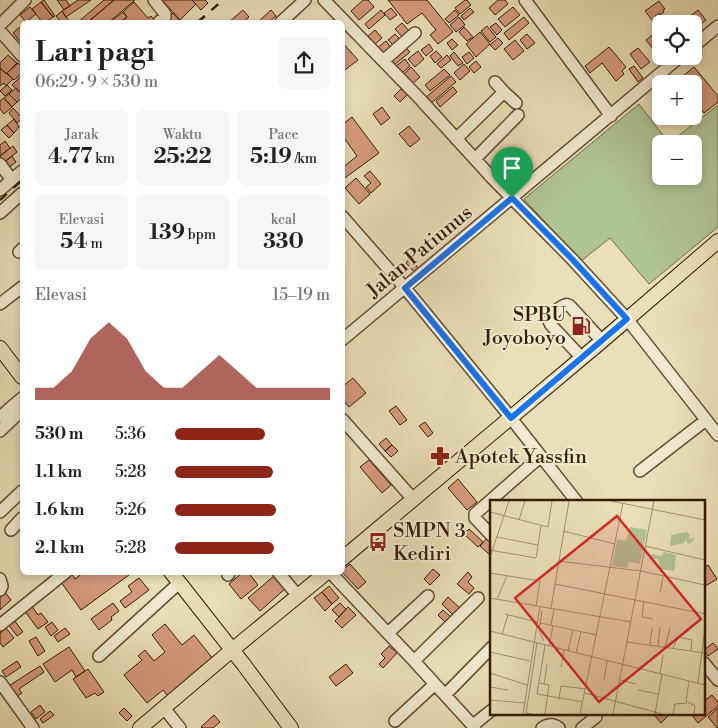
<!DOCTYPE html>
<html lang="id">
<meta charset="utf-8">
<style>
body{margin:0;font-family:"Libre Bodoni",serif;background:#f6f6f6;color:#222;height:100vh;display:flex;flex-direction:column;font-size:19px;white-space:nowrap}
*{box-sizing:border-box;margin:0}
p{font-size:16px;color:#767676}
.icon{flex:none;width:28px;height:28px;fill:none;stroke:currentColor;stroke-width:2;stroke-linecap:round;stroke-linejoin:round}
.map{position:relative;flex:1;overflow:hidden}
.details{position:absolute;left:20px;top:20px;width:325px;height:555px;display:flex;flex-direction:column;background:#fff;border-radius:8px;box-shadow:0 2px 8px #0003}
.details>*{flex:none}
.buttons{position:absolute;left:652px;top:15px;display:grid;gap:10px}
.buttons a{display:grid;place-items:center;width:50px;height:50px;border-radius:8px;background:#fff;box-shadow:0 2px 8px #0003;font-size:25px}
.pin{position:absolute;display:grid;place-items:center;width:42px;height:42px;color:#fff;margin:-51px -21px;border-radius:50% 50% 50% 0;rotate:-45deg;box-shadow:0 0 5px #0007}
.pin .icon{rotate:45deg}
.round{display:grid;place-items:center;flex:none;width:52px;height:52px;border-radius:8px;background:#f6f6f6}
.head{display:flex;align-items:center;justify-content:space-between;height:85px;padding:0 15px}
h1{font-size:28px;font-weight:700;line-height:38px}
.metrics{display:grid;grid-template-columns:repeat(3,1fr);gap:8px;height:85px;padding:5px 15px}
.metrics div{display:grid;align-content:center;border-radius:8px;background:#f6f6f6;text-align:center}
.metrics b{font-size:21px;font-weight:700}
.metrics small{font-size:14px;font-weight:400}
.metrics p{font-size:14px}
.chart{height:140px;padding:10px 15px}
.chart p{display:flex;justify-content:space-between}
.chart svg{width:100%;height:90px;margin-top:5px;fill:#8f2418;opacity:.7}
ul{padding:0 15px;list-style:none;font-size:16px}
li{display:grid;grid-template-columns:80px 60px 1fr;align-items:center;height:38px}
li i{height:12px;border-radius:6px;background:#8f2418}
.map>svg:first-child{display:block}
</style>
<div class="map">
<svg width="718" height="728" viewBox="0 0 718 728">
<rect width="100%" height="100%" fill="#eadfb8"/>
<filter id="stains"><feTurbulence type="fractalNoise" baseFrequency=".004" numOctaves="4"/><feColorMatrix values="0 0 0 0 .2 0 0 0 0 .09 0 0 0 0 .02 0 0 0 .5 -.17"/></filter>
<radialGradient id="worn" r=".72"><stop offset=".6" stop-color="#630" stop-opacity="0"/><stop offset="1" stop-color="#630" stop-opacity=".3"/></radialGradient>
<path fill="#b0c394" stroke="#72704c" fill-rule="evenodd" d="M639 104 669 143 718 105V227L649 284 610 238 581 261 524 199ZM661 144H694V176H661Z"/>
<path fill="#d59a7d" stroke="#351d04" d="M44 0 55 16 53 17 41 2Z
M57 0H66L70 6 64 10Z
M78 0H91L66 17 62 11Z
M104 0H114L88 22H78Z
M114 0H135L109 22H88Z
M162 0H192L196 4 180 20Z
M192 0H205L208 3 201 10Z
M363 0H368L374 7 359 20 351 11Z
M388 0H427L453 32 438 44 430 35 436 30 422 13 407 24Z
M465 0H467L471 5 460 14 455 8Z
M498 0H505L508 4 495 15 489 8Z
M659 1 665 9 663 10 664 12 660 15 659 13 655 16 659 21 655 24 645 11Z
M41 2 53 17 46 22H42L32 9Z
M134 2 148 18 151 16 156 22H120L127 17 123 12Z
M30 7 36 14 26 22 20 15Z
M513 7 520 15 505 27 498 19Z
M391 8 397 15 390 20 384 13Z
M470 8 474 12 464 20 461 16Z
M243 10 249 17 243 22H229Z
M271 10 276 16 269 22H258Z
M381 10 385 15 369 29 365 24Z
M455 10 459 15 449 23 445 19Z
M698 10 706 20 700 25 697 21 694 24 689 17Z
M62 11 66 17 70 22H61L56 16Z
M123 12 127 17 120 22H110Z
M173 13 180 21 178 22H171L167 19Z
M459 17 465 25 456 32 450 25Z
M524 17 529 23 509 40 504 33Z
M402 23 411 33 404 39 395 29Z
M496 23 502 30 497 35 490 27Z
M21 26 22 27V44L13 33Z
M487 26 496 37 490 42 481 31Z
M464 27 473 37 467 41 459 32Z
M375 30 382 38 373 46 366 38Z
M480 32 490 44 476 57 466 44Z
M655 33 661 40V49L656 53 646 40Z
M395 34 401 40 394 46 388 40Z
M527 34 535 43 527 49 520 40Z
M498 38 503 43 495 50 490 45Z
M452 39 458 45 452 50 447 43Z
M515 40 524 51 513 60 504 49Z
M386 41 391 48 382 55 377 48Z
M342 42 358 60 342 72Z
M429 44 433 50 426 56 421 50Z
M404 46 410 52 393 66 387 60Z
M609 47 626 67 622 71 624 74 616 81 602 63 590 73 585 66Z
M638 48 650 62 641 69 630 54Z
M418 51 424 59 415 67 408 59Z
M436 51 442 57 435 63 430 56Z
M454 52 463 63 458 66 450 56Z
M469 52 474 58 467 64 462 57Z
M8 55 17 63 6 74 0 68V63Z
M447 55 451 60 441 68 437 64Z
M405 59 410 66 401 74 395 67Z
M476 61 481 67 474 73 469 67Z
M18 63 22 67V73L14 80 7 73Z
M464 64 470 71 460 80 454 73Z
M634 66 643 78 638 82 629 69Z
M411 67 420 77 411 85 403 75Z
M694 67 718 96V102L704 113 694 99V84H681L678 80Z
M0 68 13 79 6 86 4 83 0 86Z
M444 69 450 75 430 91 425 85Z
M22 75V91L21 93 12 85Z
M451 76 456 82 429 105 424 99Z
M7 85 12 90 5 96 0 91Z
M453 87 457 92 440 107 436 101Z
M16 88 22 94V98L17 102 9 94Z
M401 89 407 95 400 102 394 96Z
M9 94 17 102 12 107 4 98Z
M4 98 12 107 4 114 0 109V101Z
M382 107 390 118 381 125 373 114Z
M13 108 22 118 17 123 9 113Z
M352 117 379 153 342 180V168L357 156 342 135V125Z
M14 119 19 127 14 133 7 125Z
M7 125 14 133 9 138 1 130Z
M409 126 420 139 410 147 399 134Z
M5 141 10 148 0 156V145Z
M13 146 17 152 3 163 0 159V156Z
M12 156 16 162 7 169 3 164Z
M370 171 381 184 371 193 366 187 371 183 364 176Z
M356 178 370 194 359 204 345 188Z
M410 258 420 270 416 274 406 263Z
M353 378 366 393 349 407 342 399V387Z
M396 406 407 420 400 425 389 411Z
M425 422 433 433 428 437 419 426Z
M386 438 392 445 385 451 379 444Z
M392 445 398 451 391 457 385 451Z
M440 449 447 460 441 464 434 453Z
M369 460 391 485 382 493 360 467Z
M458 479 477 502 467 510 448 488Z
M469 529 483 542 478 547 464 534Z
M487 538 492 543V553L490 555 480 546Z
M350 564 366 582 358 589 342 572V570Z
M708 565 717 579 704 587V568Z
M433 569 440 575 430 585 424 579Z
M84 572H127L129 575 81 610 61 582 72 574 75 579Z
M243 572H248L258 585 241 599 229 584Z
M468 572 472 577 468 582 474 588 469 594 457 584Z
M274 576 285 589 260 611 248 598Z
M139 578 149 590 125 608 120 601 132 592 128 586Z
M329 586 339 598 332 604 322 592Z
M4 591 11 600 0 610V594Z
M322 592 332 604 325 611 314 598Z
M448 597 462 610 455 617 442 604Z
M113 603 119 611 111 617 112 620 99 630 91 619Z
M340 603 346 609 339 617 332 610Z
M31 605 38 615 41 613 48 622 38 629 24 610Z
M348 607 356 615 342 628 335 621Z
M443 610 453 619 448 625 438 615Z
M14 620 23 632 17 636 8 624Z
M52 622 58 630 51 636 45 627Z
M165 624 182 645 194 635 213 659 168 696 163 690 147 703 124 675 142 660 138 656 145 650 154 661 165 652 152 635Z
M6 628 14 638 3 647 0 643V633Z
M65 628 70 634 58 642 54 636Z
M36 637 45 651 38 656 29 641Z
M713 643 718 649 708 656 704 650Z
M389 646 397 653 383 668 379 664 385 658 381 654Z
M69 647 85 671 76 677 72 670 55 682 43 664Z
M17 661 21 667 6 677 2 671Z
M346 664 353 673 336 686 329 677Z
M40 666 44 672 19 689 22 693 14 698 7 687Z
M88 669 104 692 98 696 95 693 86 698 73 679Z
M712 695 718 702V706L698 723 691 714H704V701Z
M40 705 45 712 36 719 31 712Z
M124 708 132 716 127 721 119 713Z
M718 708V728H717L708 717Z
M50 711 54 715 43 723 40 719Z
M657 714H670L661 723 655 716Z
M214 715 220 722 213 728H202L201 727Z"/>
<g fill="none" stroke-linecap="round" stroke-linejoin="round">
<g stroke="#624e31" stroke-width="14">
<path id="minor" d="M154 0 165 14V17L159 22
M324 0 421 100 493 179 572 259 627 319 718 435
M525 0 611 116
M281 22 305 0
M0 25 25 0
M0 31 22 56
M694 46 718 26
M383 61 415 33
M504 92 516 103
M456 139 504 92 495 82
M475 159 518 115
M0 164 12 180
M0 190 22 171
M0 213 22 193
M342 216 405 288 503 408 577 502
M19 252 22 249
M0 304 22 287
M342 340 681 56
M582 358 551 325 549 321C550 317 560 305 566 305 567 304 568 305 570 306L602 341
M0 417 22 398
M342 419 413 499
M0 431 22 410
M640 471 706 420
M0 512 22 491
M11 530 22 518
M492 536 475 518V514L541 456
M278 572 298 596
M330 572 414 661 475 728
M228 575 230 572
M0 579 2 586 0 590
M0 625 66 572
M388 633 428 596
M99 656 179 583
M414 661 478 598
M704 663 718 680
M0 682 33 728
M445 695 492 647
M164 708 180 728
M395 721 435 684
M473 725 492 710
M542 728C548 724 553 723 559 728
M582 728 596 717"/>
</g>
<g stroke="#351d04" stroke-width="16">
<path id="major" d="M0 348 22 377
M342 559 602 341 718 241
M171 572 244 665 291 728
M140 728 232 650 327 572"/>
</g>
<use href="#minor" stroke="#f1ead1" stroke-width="11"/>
<use href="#major" stroke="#eadfb8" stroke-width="14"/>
<path stroke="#351d04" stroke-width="2.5" stroke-dasharray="9 9" stroke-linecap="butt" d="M198 22 223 0
M0 200 22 180"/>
</g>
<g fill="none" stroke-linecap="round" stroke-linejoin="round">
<g stroke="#fff" stroke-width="10">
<path id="route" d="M512 198 572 259 627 319 511 418 405 288Z"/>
</g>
<use href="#route" stroke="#1a73e8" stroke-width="6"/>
</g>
<defs>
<g id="fuel-bare" transform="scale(1.5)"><path d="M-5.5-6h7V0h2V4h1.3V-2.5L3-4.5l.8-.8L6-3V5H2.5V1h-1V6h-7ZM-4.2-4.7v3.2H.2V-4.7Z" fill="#8f2418" stroke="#f1ead1" stroke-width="2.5" paint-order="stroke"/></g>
<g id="pharmacy-bare" transform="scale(1.5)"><path d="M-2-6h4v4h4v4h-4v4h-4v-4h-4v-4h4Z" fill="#8f2418" stroke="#f1ead1" stroke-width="2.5" paint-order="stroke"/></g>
<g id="bus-bare" transform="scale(1.5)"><path d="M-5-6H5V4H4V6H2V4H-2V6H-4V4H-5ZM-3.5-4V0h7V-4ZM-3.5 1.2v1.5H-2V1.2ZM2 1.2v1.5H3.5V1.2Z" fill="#8f2418" stroke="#f1ead1" stroke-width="2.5" paint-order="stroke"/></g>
</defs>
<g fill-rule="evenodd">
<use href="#fuel-bare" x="581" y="326"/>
<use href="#pharmacy-bare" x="440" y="456"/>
<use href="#bus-bare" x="378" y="542"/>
</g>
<g text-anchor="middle" stroke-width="4" stroke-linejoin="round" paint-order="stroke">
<g font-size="20" fill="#351d04" stroke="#f1ead1">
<text transform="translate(419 251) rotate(-40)" y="7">Jalan Patiunus</text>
</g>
<g font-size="20" fill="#351d04" stroke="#f1ead1" text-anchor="start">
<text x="566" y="321" text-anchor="end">SPBU<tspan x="566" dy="23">Joyoboyo</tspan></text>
<text x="455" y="463">Apotek Yassfin</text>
<text x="393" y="537">SMPN 3<tspan x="393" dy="23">Kediri</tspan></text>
</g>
</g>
<g transform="translate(490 500)">
<rect width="215" height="215" fill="#eadfb8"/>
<path d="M140 27 157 30 150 64 139 62 137 68 122 66 127 39 136 41Z" fill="#b0c394"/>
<path d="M197 32 200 35 198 39 204 38 203 41 198 44 196 39 194 43 180 46 181 35ZM174 52 186 55 184 71 170 69 168 59H160L161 54 172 56Z" fill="#b0c394"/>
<path fill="none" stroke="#a29170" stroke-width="1" d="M121 1 215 20M0 12 58 27 62 1M29 20 35 1M73 31 125 44M7 37 48 45M155 46 215 60M0 50 46 58 51 26M0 57 19 1M68 61 151 71 215 85M0 73 50 81 46 106M65 84 215 114M170 92 173 77M0 98 141 122M7 99 17 76M154 101 152 117 163 119M61 108 79 1M52 110 49 131 54 141M15 114 47 122M50 123 107 135M61 125 64 109M0 131 215 185M12 134 18 115M137 142 215 153M160 144 162 128M55 145 47 194 93 202M59 146 63 126M168 146 170 127M175 147 180 128M183 148 188 137 202 140 201 151M78 151 83 130M0 152 40 161M86 153 91 132M71 167 74 150M0 173 37 185M170 174 173 155M114 180 117 161M130 180 146 184M199 181 196 201 205 206 204 214M49 183 59 185 55 214M208 183 215 128M54 184 57 164M0 187 18 190M148 190 168 194M95 193 172 214M69 199 71 186 96 189M0 200 35 203M33 214 50 106M42 214 36 213 47 143M90 214 133 3M123 214 164 1M165 214 172 174M183 214 185 204 197 203"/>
<path fill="#d62828" fill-opacity="0.15" stroke="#d62828" stroke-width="2.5" d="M127 16 211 119 109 202 25 98Z"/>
<rect width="215" height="215" fill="none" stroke="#351d04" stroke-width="2.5"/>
</g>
<rect width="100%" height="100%" filter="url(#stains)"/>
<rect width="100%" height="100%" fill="url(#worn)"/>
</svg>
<div class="buttons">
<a><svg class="icon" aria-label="locate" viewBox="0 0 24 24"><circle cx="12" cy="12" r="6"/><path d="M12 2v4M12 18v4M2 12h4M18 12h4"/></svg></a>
<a>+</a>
<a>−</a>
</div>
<div class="pin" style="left:512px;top:198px;background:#1e9e55"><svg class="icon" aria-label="arrive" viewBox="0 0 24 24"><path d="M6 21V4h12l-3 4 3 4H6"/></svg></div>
<section class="details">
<div class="head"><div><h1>Lari pagi</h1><p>06:29 · 9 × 530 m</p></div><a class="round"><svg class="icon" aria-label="share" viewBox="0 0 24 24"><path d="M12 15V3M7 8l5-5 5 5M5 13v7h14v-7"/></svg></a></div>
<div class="metrics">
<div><p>Jarak</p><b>4.77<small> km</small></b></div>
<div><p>Waktu</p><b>25:22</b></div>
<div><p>Pace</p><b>5:19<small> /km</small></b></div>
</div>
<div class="metrics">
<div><p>Elevasi</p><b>54<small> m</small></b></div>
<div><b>139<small> bpm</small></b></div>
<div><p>kcal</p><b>330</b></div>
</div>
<div class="chart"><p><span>Elevasi</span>15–19 m</p>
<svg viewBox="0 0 160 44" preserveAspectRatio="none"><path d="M0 44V38L10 38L20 30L30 14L40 6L50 14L60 30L70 38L80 38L90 30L100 22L110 30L120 38L130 38L140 38L150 38L160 38V44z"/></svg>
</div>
<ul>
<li><b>530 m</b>5:36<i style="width:58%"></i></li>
<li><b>1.1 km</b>5:28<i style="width:63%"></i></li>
<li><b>1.6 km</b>5:26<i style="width:65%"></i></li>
<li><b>2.1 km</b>5:28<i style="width:64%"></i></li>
</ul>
</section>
</div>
